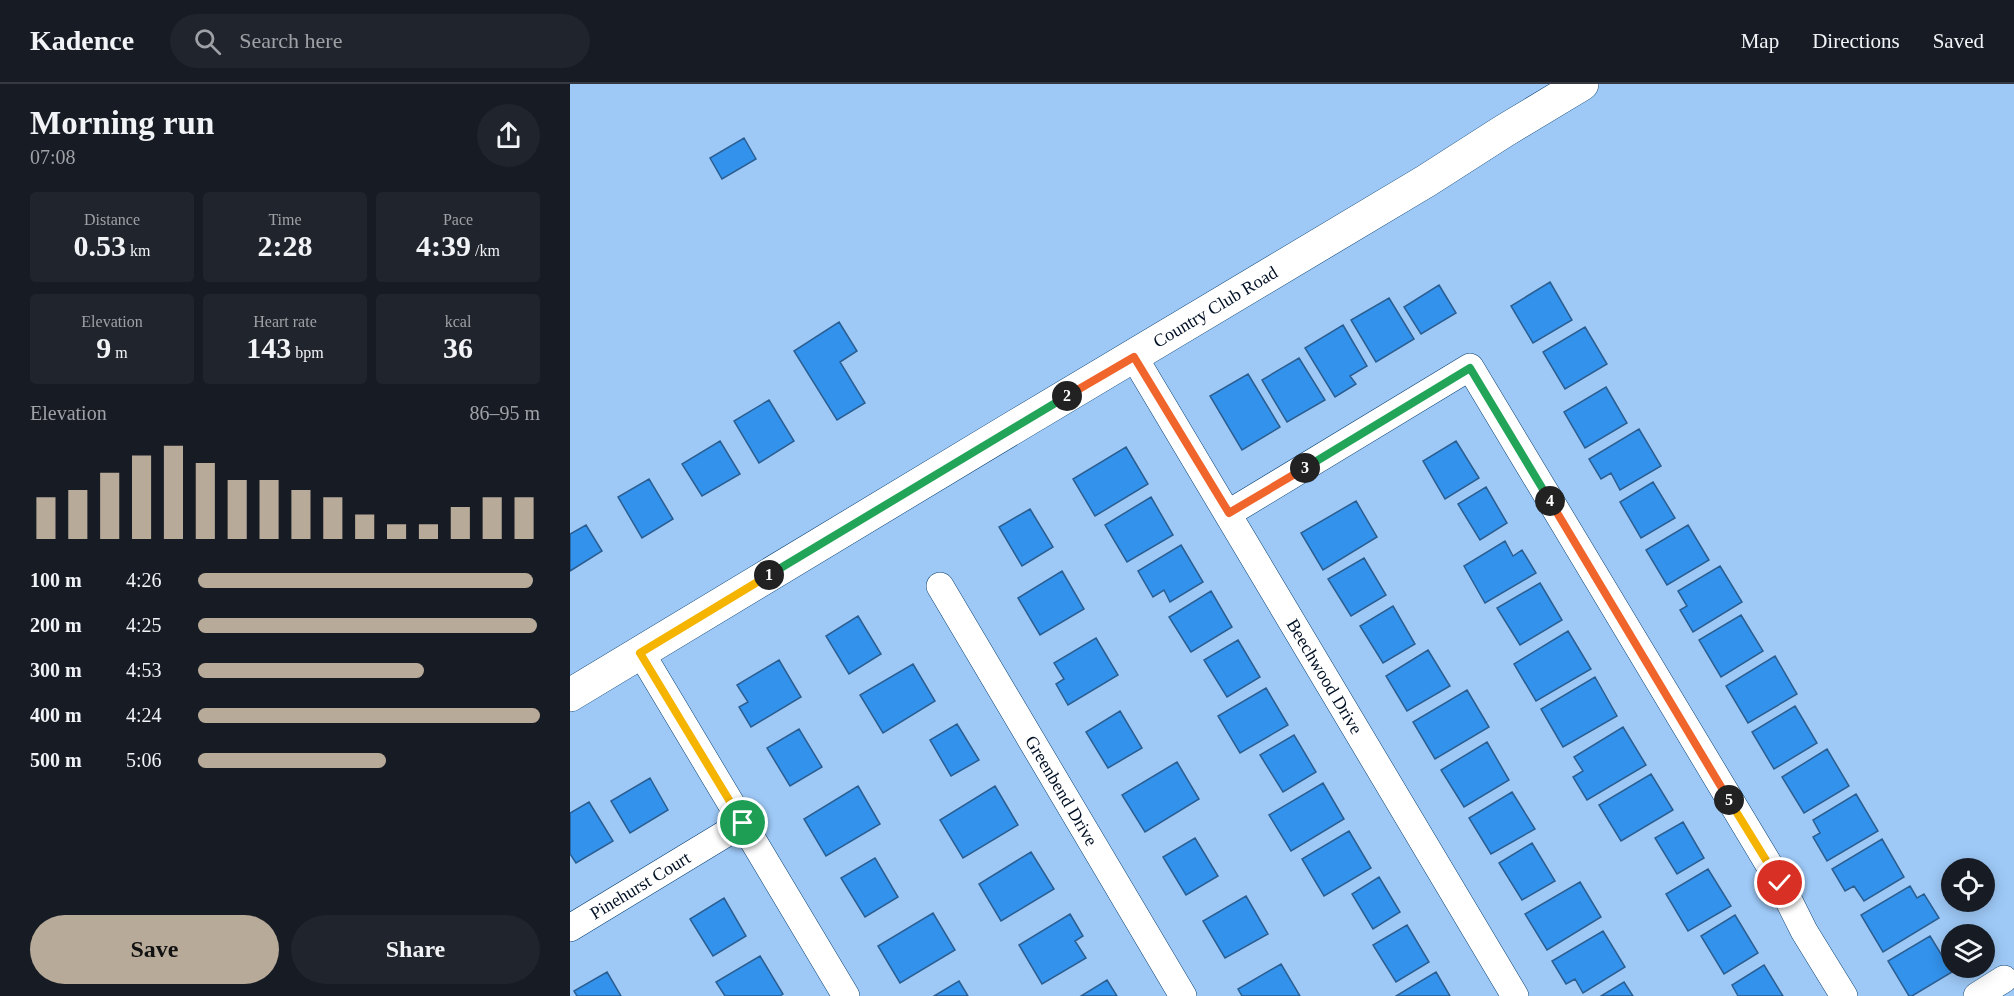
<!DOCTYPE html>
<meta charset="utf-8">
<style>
body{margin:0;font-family:Georgia,serif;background:#20242c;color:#f1f3f6;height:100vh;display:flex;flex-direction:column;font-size:22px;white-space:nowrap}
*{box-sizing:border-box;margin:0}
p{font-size:20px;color:#9ea1a6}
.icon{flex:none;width:33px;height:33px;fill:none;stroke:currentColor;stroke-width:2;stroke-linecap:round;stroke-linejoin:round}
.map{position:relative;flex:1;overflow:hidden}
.details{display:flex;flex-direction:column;background:#171b24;width:570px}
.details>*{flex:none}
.controls{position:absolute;left:1371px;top:774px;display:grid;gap:12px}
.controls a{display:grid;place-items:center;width:54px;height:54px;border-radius:50%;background:#171b24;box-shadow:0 3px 15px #0003;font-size:30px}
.pin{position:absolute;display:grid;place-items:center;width:51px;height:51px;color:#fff;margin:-26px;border:3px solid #fff;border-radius:50%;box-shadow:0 2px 6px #0007}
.km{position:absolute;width:30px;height:30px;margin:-15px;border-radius:50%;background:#222;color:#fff;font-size:16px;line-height:30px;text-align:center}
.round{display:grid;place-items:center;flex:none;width:63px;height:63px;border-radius:32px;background:#20242c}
.headline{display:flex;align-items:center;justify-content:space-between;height:102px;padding:0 30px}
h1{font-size:33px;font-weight:600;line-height:45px}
.stats{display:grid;grid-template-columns:repeat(3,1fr);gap:9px;height:102px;padding:6px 30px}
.stats div{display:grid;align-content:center;border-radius:6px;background:#20242c;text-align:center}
.stats b{font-size:30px;font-weight:600}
.stats small{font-size:16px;font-weight:400}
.stats p{font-size:16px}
.chart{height:168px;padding:12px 30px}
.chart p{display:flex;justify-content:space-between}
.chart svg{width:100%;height:108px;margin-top:6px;stroke:#b7aa99;stroke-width:6}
.action{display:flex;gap:12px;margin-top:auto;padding:12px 30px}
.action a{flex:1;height:69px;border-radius:36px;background:#b7aa99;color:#111;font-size:24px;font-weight:600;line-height:69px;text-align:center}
.action a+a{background:#20242c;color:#f1f3f6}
ul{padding:0 30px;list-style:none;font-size:20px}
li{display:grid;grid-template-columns:96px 72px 1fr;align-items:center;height:45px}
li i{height:15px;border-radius:8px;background:#b7aa99}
header{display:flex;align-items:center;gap:36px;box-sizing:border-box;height:84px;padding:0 30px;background:#171b24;border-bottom:2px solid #363941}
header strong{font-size:28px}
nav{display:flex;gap:33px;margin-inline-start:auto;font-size:21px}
.search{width:420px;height:54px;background:#20242c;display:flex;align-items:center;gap:15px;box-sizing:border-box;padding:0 21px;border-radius:33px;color:#9ea1a6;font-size:22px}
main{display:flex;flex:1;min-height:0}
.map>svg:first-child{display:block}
</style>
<header>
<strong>Kadence</strong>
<div class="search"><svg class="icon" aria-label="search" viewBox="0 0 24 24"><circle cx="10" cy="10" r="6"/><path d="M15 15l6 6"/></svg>Search here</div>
<nav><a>Map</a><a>Directions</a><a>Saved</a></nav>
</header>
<main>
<section class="details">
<div class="headline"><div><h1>Morning run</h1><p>07:08</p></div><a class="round"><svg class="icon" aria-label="share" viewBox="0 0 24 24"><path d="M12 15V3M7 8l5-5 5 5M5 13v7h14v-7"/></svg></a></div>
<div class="stats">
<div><p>Distance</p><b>0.53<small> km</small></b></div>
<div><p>Time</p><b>2:28</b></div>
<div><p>Pace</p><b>4:39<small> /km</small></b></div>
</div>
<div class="stats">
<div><p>Elevation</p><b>9<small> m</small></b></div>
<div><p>Heart rate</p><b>143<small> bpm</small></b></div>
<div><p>kcal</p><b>36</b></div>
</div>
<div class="chart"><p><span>Elevation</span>86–95 m</p>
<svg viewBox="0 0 160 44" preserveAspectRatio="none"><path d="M5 44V27M15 44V24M25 44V17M35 44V10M45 44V6M55 44V13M65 44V20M75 44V20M85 44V24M95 44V27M105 44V34M115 44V38M125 44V38M135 44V31M145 44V27M155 44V27"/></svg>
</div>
<ul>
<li><b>100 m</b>4:26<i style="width:98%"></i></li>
<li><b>200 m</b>4:25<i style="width:99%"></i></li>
<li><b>300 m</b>4:53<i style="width:66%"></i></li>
<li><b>400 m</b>4:24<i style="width:100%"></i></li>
<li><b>500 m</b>5:06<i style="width:55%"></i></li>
</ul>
<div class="action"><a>Save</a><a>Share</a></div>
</section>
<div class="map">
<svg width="1444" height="912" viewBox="0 0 1444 912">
<rect width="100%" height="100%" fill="#9ec9f7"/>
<path fill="#3292ec" stroke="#2b5e91" stroke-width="1.5" d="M174 54 186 75 152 95 140 74Z
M980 198 1002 236 963 259 941 222Z
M869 201 886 229 851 250 834 223Z
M819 214 844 255 806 278 781 236Z
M269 238 287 267 270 278 295 319 267 336 224 267Z
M773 241 797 282 780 292 786 300 765 313 735 264Z
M1015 243 1037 280 995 305 973 268Z
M729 274 755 316 717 338 692 296Z
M678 290 710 343 672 366 640 312Z
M1036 303 1057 339 1015 364 994 328Z
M199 316 224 357 189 379 164 337Z
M1069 345 1091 382 1050 406 1041 389 1031 395 1019 375Z
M150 357 170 390 132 412 112 380Z
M886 357 909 394 875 415 853 377Z
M556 363 578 400 525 432 503 395Z
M79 395 103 435 72 454 48 413Z
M1083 398 1105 434 1071 454 1050 418Z
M916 403 937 439 910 456 888 420Z
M581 413 603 451 557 478 535 441Z
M786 417 807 453 753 486 731 449Z
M460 425 483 463 452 482 429 443Z
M16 441 32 467 0 487V450Z
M1118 441 1139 476 1097 501 1076 466Z
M935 457 943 472 952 466 966 489 915 519 894 482Z
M611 461 633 498 600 518 594 506 583 513 568 487Z
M794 474 816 511 781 532 758 495Z
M1150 482 1172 518 1123 548 1110 526 1117 522 1108 507Z
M492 487 514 525 470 551 448 514Z
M970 499 992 536 950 561 927 524Z
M641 507 662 543 621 568 599 533Z
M823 522 845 560 813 579 790 542Z
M1171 531 1193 567 1151 593 1129 556Z
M288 532 311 570 279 590 256 552Z
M998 547 1021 585 966 617 944 580Z
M526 554 548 591 498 621 486 600 494 595 484 579Z
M668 556 690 593 657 613 634 576Z
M858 566 880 602 837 627 816 592Z
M1205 572 1227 610 1178 639 1156 602Z
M209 576 231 613 181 643 169 623 178 618 167 601Z
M343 580 365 617 313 649 290 611Z
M1025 593 1047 632 993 663 971 625Z
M696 604 718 641 670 669 648 632Z
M897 606 919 643 865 675 843 638Z
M1225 622 1247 659 1204 685 1182 648Z
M550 627 572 664 538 684 516 648Z
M387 640 409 676 381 692 360 656Z
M1053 643 1076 681 1017 716 1003 693 1013 687 1004 673Z
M229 645 252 683 220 702 197 664Z
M724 651 746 688 713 708 690 671Z
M917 658 939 696 894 723 871 686Z
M1257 665 1279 702 1234 729 1212 693Z
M607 678 629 715 575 748 552 711Z
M1081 690 1103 726 1051 757 1029 721Z
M80 694 98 726 60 749 41 717Z
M753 699 774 735 721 767 699 731Z
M288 702 310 740 256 772 234 735Z
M425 702 448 741 393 774 370 736Z
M942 708 965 745 921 770 899 734Z
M1286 710 1308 747 1257 777 1243 753 1250 749 1243 736Z
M19 718 43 757 6 779 0 770V729Z
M1113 738 1134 774 1107 790 1085 754Z
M779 747 801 784 754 812 732 775Z
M625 754 648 792 616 811 593 773Z
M1312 755 1334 793 1294 817 1284 802 1275 807 1262 785Z
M962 759 985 797 952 816 929 779Z
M461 768 484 805 431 837 409 800Z
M305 774 328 813 295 833 271 794Z
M1138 785 1161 822 1118 847 1096 810Z
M809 793 830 828 803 845 782 810Z
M1010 798 1031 833 977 866 955 830Z
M1340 802 1347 814 1354 810 1369 834 1313 868 1291 831Z
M676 812 698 850 655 874 633 837Z
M154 814 176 852 143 872 120 835Z
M363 829 385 866 330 899 308 862Z
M500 830 513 852 505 857 516 874 472 900 449 861Z
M1165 831 1188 869 1154 890 1131 852Z
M837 841 859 878 826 898 803 861Z
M1033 847 1055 883 1013 909 1005 895 996 900 982 877Z
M1360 852 1382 888 1342 912H1339L1318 877Z
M190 872 213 910 210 912H155L146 898Z
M711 880 730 912H672L668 905Z
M1194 881 1213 912H1168L1162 901Z
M37 888 51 912H7L4 907Z
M866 888 880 912H826Z
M537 896 547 912H511Z
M389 897 398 912H364Z
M1054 898 1063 912H1031Z"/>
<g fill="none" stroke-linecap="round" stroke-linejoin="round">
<g stroke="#0b4273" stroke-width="28">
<g id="street">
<path id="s1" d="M564 273 945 912"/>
<path d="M659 429 900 283 1210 799 1234 847 1274 912"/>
<path id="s2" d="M370 502 613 912"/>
<path d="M71 569 276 912"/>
<path id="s3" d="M0 844 173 739"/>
<path d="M1407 912 1434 895"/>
</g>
</g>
<g stroke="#0b4273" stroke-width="34">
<g id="secondary">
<path id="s4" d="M0 611 441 345 856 97 934 47 1012 0"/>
</g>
</g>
<use href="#street" stroke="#fff" stroke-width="27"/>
<use href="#secondary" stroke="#fff" stroke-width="33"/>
</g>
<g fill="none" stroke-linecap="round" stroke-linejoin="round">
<g stroke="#fff" stroke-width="12">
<path id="split-1" d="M173 739 70 569 199 491"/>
</g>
<g stroke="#fff" stroke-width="12">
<path id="split-2" d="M199 491 497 312"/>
</g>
<g stroke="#fff" stroke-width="12">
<path id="split-3" d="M497 312 564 273 659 429 735 384"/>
</g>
<g stroke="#fff" stroke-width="12">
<path id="split-4" d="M735 384 900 284 980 417"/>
</g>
<g stroke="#fff" stroke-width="12">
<path id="split-5" d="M980 417 1159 716"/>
</g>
<g stroke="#fff" stroke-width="12">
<path id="split-6" d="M1159 716 1210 799"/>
</g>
<use href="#split-1" stroke="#f5b400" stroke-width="8"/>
<use href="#split-2" stroke="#22a559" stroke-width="8"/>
<use href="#split-3" stroke="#f0652b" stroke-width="8"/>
<use href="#split-4" stroke="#22a559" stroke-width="8"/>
<use href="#split-5" stroke="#f0652b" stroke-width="8"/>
<use href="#split-6" stroke="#f5b400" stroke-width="8"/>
</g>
<g text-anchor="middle" stroke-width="4.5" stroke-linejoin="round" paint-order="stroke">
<g font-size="18" fill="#001024" stroke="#d7e7f9">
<text dy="6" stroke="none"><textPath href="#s4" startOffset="753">Country Club Road</textPath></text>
<text dy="6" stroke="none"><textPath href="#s1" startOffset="372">Beechwood Drive</textPath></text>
<text dy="6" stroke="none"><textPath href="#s2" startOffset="238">Greenbend Drive</textPath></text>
<text dy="6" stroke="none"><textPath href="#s3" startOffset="82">Pinehurst Court</textPath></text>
</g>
</g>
</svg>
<div class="controls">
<a><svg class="icon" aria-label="locate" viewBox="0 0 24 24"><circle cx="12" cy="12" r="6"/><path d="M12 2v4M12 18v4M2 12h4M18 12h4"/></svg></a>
<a><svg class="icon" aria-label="layers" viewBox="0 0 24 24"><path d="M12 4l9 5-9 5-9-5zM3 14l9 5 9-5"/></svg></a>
</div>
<div class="pin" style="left:173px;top:739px;background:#1e9e55"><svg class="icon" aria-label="arrive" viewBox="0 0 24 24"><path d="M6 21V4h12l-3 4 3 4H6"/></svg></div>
<div class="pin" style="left:1210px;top:799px;background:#d93025"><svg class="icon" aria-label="check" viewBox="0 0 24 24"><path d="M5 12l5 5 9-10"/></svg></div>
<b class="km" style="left:199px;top:491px">1</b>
<b class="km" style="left:497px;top:312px">2</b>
<b class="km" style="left:735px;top:384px">3</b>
<b class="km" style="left:980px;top:417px">4</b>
<b class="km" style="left:1159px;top:716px">5</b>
</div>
</main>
